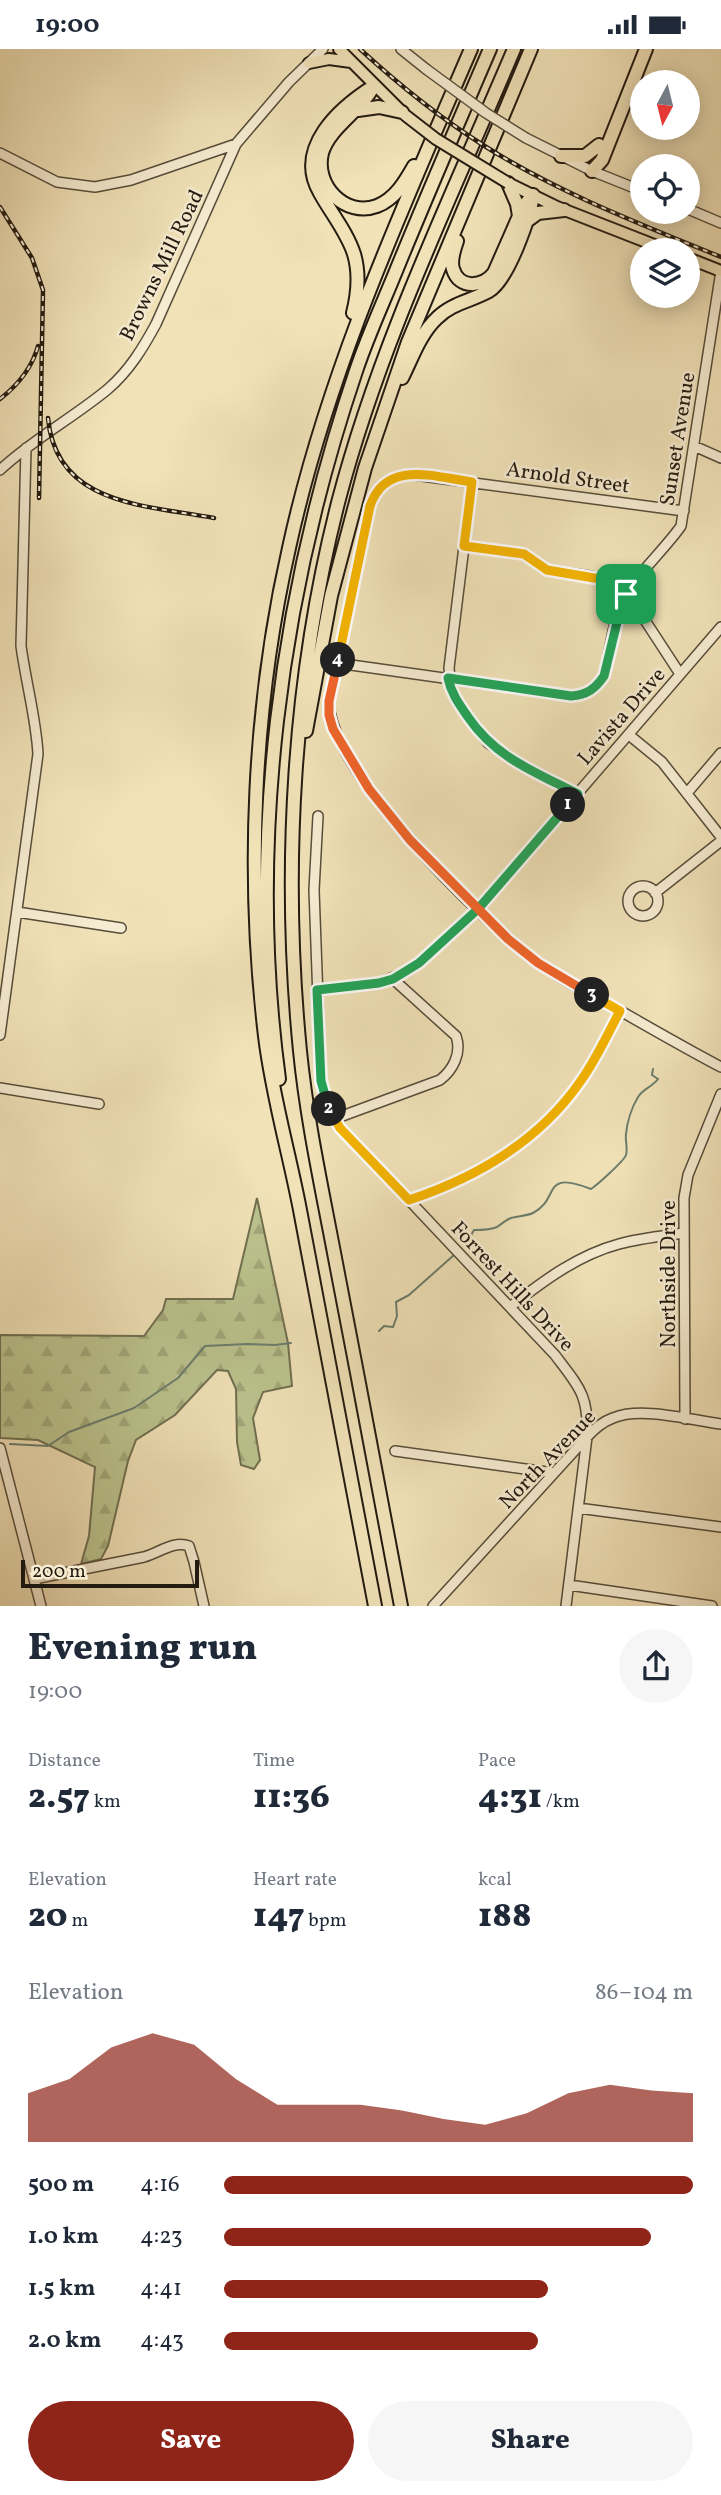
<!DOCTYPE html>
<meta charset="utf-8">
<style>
body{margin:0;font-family:Vollkorn,serif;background:#f6f6f7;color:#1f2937;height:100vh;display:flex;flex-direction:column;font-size:26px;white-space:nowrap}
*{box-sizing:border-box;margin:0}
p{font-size:23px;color:#747a83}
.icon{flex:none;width:38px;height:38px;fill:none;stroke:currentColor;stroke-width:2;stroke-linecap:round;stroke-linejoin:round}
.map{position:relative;height:1557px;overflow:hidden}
.sheet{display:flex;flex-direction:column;background:#fff;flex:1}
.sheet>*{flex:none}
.needle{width:46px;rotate:187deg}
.fabs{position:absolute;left:630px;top:21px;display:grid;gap:14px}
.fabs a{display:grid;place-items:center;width:70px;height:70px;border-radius:50%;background:#fff;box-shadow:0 4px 18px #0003;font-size:35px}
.scale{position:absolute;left:21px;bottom:18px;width:178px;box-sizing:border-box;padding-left:7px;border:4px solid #241b11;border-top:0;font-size:19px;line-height:24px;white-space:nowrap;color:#241b11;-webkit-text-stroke:5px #f6ecd1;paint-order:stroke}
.pin{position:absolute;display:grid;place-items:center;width:60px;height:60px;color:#fff;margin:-30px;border-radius:14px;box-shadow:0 4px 10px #0006}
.km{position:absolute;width:35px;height:35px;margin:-18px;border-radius:50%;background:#222;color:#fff;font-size:19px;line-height:35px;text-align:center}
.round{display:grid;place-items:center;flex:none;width:74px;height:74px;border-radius:37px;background:#f6f6f7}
.summary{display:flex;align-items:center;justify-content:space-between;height:119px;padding:0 28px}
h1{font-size:38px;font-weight:800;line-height:52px}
.metrics{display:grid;grid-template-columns:repeat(3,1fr);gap:10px;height:119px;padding:7px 28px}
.metrics div{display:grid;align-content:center}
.metrics b{font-size:35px;font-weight:800}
.metrics small{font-size:19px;font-weight:400}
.metrics p{font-size:19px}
.chart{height:196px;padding:14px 28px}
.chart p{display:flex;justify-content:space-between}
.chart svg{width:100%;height:126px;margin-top:7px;fill:#8f2418;opacity:.7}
.action{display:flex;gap:14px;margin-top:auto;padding:14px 28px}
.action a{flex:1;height:80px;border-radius:42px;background:#8f2418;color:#fff;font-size:28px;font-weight:800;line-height:80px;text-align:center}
.action a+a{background:#f6f6f7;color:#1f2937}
ul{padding:0 28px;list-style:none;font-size:23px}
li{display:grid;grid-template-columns:112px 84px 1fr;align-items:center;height:52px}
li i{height:18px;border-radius:9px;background:#8f2418}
.status{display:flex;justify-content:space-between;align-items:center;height:49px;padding:0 35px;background:#fff;direction:ltr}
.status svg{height:19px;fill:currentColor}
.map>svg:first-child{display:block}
</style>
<div class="status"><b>19:00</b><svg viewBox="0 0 49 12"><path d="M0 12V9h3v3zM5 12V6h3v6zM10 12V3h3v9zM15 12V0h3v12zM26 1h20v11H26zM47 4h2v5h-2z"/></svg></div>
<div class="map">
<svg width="721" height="1557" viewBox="0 0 721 1557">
<defs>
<pattern id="forest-firs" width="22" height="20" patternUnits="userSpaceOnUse" patternTransform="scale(1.75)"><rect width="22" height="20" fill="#bbc38e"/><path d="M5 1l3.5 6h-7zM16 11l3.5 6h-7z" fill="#a1a779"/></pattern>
</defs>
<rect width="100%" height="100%" fill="#f1e2b8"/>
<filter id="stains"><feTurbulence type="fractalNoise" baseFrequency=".00286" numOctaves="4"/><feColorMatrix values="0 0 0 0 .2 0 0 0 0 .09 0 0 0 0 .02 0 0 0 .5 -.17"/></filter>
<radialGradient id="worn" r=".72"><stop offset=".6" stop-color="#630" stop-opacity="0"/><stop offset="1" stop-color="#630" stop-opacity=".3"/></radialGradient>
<path fill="url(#forest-firs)" stroke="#706f50" stroke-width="2" d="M257 1149 288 1294 292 1337 263 1343 253 1369 260 1411 254 1420 241 1416 237 1393 236 1340 228 1322 217 1321 175 1366 136 1391 128 1412 108 1497 101 1510 81 1515 89 1487 95 1418 38 1391 0 1389V1286L144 1287 163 1261 166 1250H233Z"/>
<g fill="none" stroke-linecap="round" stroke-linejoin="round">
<path stroke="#6b7d6d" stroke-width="2" d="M466 1195 474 1181C481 1181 491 1181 497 1178 502 1175 505 1171 511 1169 517 1167 527 1167 533 1164 561 1150 540 1120 591 1140 597 1136 624 1112 626 1106 628 1100 625 1091 626 1085 627 1073 632 1058 638 1048 643 1040 652 1038 658 1030L652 1026 653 1020
M379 1282 384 1277 393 1278 397 1267 396 1253 409 1246 454 1206
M10 1395 48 1397 69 1383 134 1359 178 1329 205 1297 247 1295 275 1296 291 1294"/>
<g stroke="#574d3b" stroke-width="12">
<path id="minor" d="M401 0 426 20
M526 89 592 122 642 142
M0 104 57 133 95 138 131 131 236 95
M688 160 721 174
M694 397 721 409
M0 421C33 390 73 369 108 340 129 322 143 299 156 275L236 95 289 33 323 0
M472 433 449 619 451 640 456 651 488 694 525 718 578 745
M684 462 414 426C392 425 377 436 370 457L329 652C329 722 481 871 537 913 560 929 585 943 610 956 647 977 683 998 721 1018
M464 497 524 505 547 521 590 527 614 535 635 556 680 625
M337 614 571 647C587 646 595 640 604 627 610 603 613 568 625 547 638 524 665 500 681 477L721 222
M629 686 662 713 721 788
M687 744 721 704
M318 767 314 841 321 1032 326 1054 340 1078 555 1306C579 1338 589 1346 587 1388L566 1557
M628 852a15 15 0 1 1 30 0a15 15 0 1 1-30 0Z
M655 844 721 792
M17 863 121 879
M317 941 379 934 406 923 419 914 478 860 721 578
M0 986 38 705C36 669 26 634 21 597L26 399
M0 1039 99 1055
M334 1070 440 1031C453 1021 462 1004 456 987L393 930
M409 1151C475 1129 539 1092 580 1033 596 1011 607 986 620 962
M510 1258C543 1232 578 1206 619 1195 640 1189 662 1187 684 1184
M685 1370 684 1149 688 1126 721 1045
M0 1399 41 1557
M395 1402 554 1424
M578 1459 721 1478
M34 1530 144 1508C159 1504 174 1491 189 1497L194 1513 204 1557
M569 1536 712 1557
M433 1557 587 1388C594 1380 602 1373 613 1369 640 1357 691 1371 721 1375"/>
</g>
<g stroke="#241b11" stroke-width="14">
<path id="major" d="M339 0 403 64
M309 14 329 10 351 13
M508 134 557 158 667 201
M688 209 721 222"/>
</g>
<g stroke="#241b11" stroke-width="16">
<path id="highway" d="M372 40C359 63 329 79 322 104 314 136 345 169 377 157 395 150 405 133 414 117
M358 61 379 58 402 63
M561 107H585L599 96
M592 122 602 111 646 0
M508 134 517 155 519 167
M527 172 538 164 564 161
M457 192C454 201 450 211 453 220 459 241 483 238 494 224L523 158 532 147
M353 264C358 244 360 225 354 205 347 183 331 164 320 144 294 99 339 59 374 37
M402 329C412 309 420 285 437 269 452 254 471 252 489 242 508 231 530 168 533 146
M306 682 331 547 365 419 408 293 531 0
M279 1030C247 794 280 547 356 322 368 286 384 252 398 217 428 144 459 72 490 0
M375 1557C350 1425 325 1293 300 1161 289 1103 272 1046 265 987 246 826 253 658 289 499 327 324 401 163 471 0
M401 1557C380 1441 357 1325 335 1209 322 1140 307 1072 300 1002 282 819 293 628 339 450 380 294 451 149 514 0"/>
</g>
<use href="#minor" stroke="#f6ecd1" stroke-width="9"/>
<use href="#major" stroke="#f1e2b8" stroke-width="10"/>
<use href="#highway" stroke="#f1e2b8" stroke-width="12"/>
<g stroke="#241b11" stroke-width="4.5">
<path id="rail" d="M360 0C398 35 439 68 483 96 557 143 640 175 721 208
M0 158 32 209 43 241 39 449
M0 350C18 336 32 319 38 297
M48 369C56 457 146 456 214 469"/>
</g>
<use href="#rail" stroke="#f6ecd1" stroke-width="2" stroke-dasharray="5" stroke-linecap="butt"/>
<g stroke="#574d3b" stroke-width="12" stroke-linecap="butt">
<path id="minor-bridge" d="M426 20 486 64 526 89"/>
</g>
<g stroke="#241b11" stroke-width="14" stroke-linecap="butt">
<path id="major-bridge" d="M405 66 436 90 508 134"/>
</g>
<use href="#minor-bridge" stroke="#f6ecd1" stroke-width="9"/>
<use href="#major-bridge" stroke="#f1e2b8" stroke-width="10"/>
</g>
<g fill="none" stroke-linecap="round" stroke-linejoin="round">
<g stroke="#fff" stroke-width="14">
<path id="split-1" d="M568 756 578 745C535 723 496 709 468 668 459 655 451 644 448 629L571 647C587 646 595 640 604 627L621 557 626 545"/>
</g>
<g stroke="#fff" stroke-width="14">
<path id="split-2" d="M329 1060 321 1032 317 941 379 934 393 930 419 914 478 860 568 756"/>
</g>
<g stroke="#fff" stroke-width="14">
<path id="split-3" d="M329 1060 340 1079 409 1151C475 1129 539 1092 580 1033 596 1011 607 986 620 962L592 946"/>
</g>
<g stroke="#fff" stroke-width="14">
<path id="split-4" d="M338 611 329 652V666L333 680 369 740 410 791 508 890 538 914 592 946"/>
</g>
<g stroke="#fff" stroke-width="14">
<path id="split-5" d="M338 611 370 457C386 410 435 428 472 433L464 497 524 505 547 521 600 530 614 535 626 545"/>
</g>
<use href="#split-1" stroke="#22a559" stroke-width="9"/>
<use href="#split-2" stroke="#22a559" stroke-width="9"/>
<use href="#split-3" stroke="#f5b400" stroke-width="9"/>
<use href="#split-4" stroke="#f0652b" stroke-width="9"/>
<use href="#split-5" stroke="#f5b400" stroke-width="9"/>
</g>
<g text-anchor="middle" stroke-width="5" stroke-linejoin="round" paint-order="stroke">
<g font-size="21" fill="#241b11" stroke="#f6ecd1">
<text transform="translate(161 216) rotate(-64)" y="7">Browns Mill Road</text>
<text transform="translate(677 390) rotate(-81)" y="7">Sunset Avenue</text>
<text transform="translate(568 428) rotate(8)" y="7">Arnold Street</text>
<text transform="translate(621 667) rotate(-49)" y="7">Lavista Drive</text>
<text transform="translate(668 1225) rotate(-90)" y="7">Northside Drive</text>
<text transform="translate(513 1237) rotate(47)" y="7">Forrest Hills Drive</text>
<text transform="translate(547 1410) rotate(-46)" y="7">North Avenue</text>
</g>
</g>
<rect width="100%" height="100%" filter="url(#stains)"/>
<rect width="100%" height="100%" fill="url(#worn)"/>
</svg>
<div class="fabs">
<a><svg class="needle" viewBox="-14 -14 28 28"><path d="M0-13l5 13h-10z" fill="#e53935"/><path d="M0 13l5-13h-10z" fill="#747a83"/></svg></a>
<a><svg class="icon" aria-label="locate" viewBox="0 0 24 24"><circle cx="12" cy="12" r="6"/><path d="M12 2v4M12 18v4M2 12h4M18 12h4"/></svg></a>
<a><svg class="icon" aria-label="layers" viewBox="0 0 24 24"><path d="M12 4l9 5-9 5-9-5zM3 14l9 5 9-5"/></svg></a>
</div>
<div class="scale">200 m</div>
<div class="pin" style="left:626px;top:545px;background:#1e9e55"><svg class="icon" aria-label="arrive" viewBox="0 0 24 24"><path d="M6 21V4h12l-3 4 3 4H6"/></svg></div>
<b class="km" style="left:568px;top:756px">1</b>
<b class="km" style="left:329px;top:1060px">2</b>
<b class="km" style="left:592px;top:946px">3</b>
<b class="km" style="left:338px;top:611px">4</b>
</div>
<section class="sheet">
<div class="summary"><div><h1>Evening run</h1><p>19:00</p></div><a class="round"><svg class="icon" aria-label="share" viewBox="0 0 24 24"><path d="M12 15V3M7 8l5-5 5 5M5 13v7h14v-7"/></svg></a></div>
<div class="metrics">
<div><p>Distance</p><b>2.57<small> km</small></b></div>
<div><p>Time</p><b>11:36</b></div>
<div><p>Pace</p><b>4:31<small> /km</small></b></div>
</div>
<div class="metrics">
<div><p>Elevation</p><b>20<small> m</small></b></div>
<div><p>Heart rate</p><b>147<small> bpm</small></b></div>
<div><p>kcal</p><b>188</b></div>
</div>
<div class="chart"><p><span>Elevation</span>86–104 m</p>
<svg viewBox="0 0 160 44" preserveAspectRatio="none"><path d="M0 44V27L10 22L20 11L30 6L40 10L50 22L60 31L70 31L80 31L90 33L100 36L110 38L120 34L130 27L140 24L150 26L160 27V44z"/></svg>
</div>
<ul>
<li><b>500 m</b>4:16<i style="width:100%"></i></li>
<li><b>1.0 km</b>4:23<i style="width:91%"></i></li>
<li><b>1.5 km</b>4:41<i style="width:69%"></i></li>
<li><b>2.0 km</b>4:43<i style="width:67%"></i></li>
</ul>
<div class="action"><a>Save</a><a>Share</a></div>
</section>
